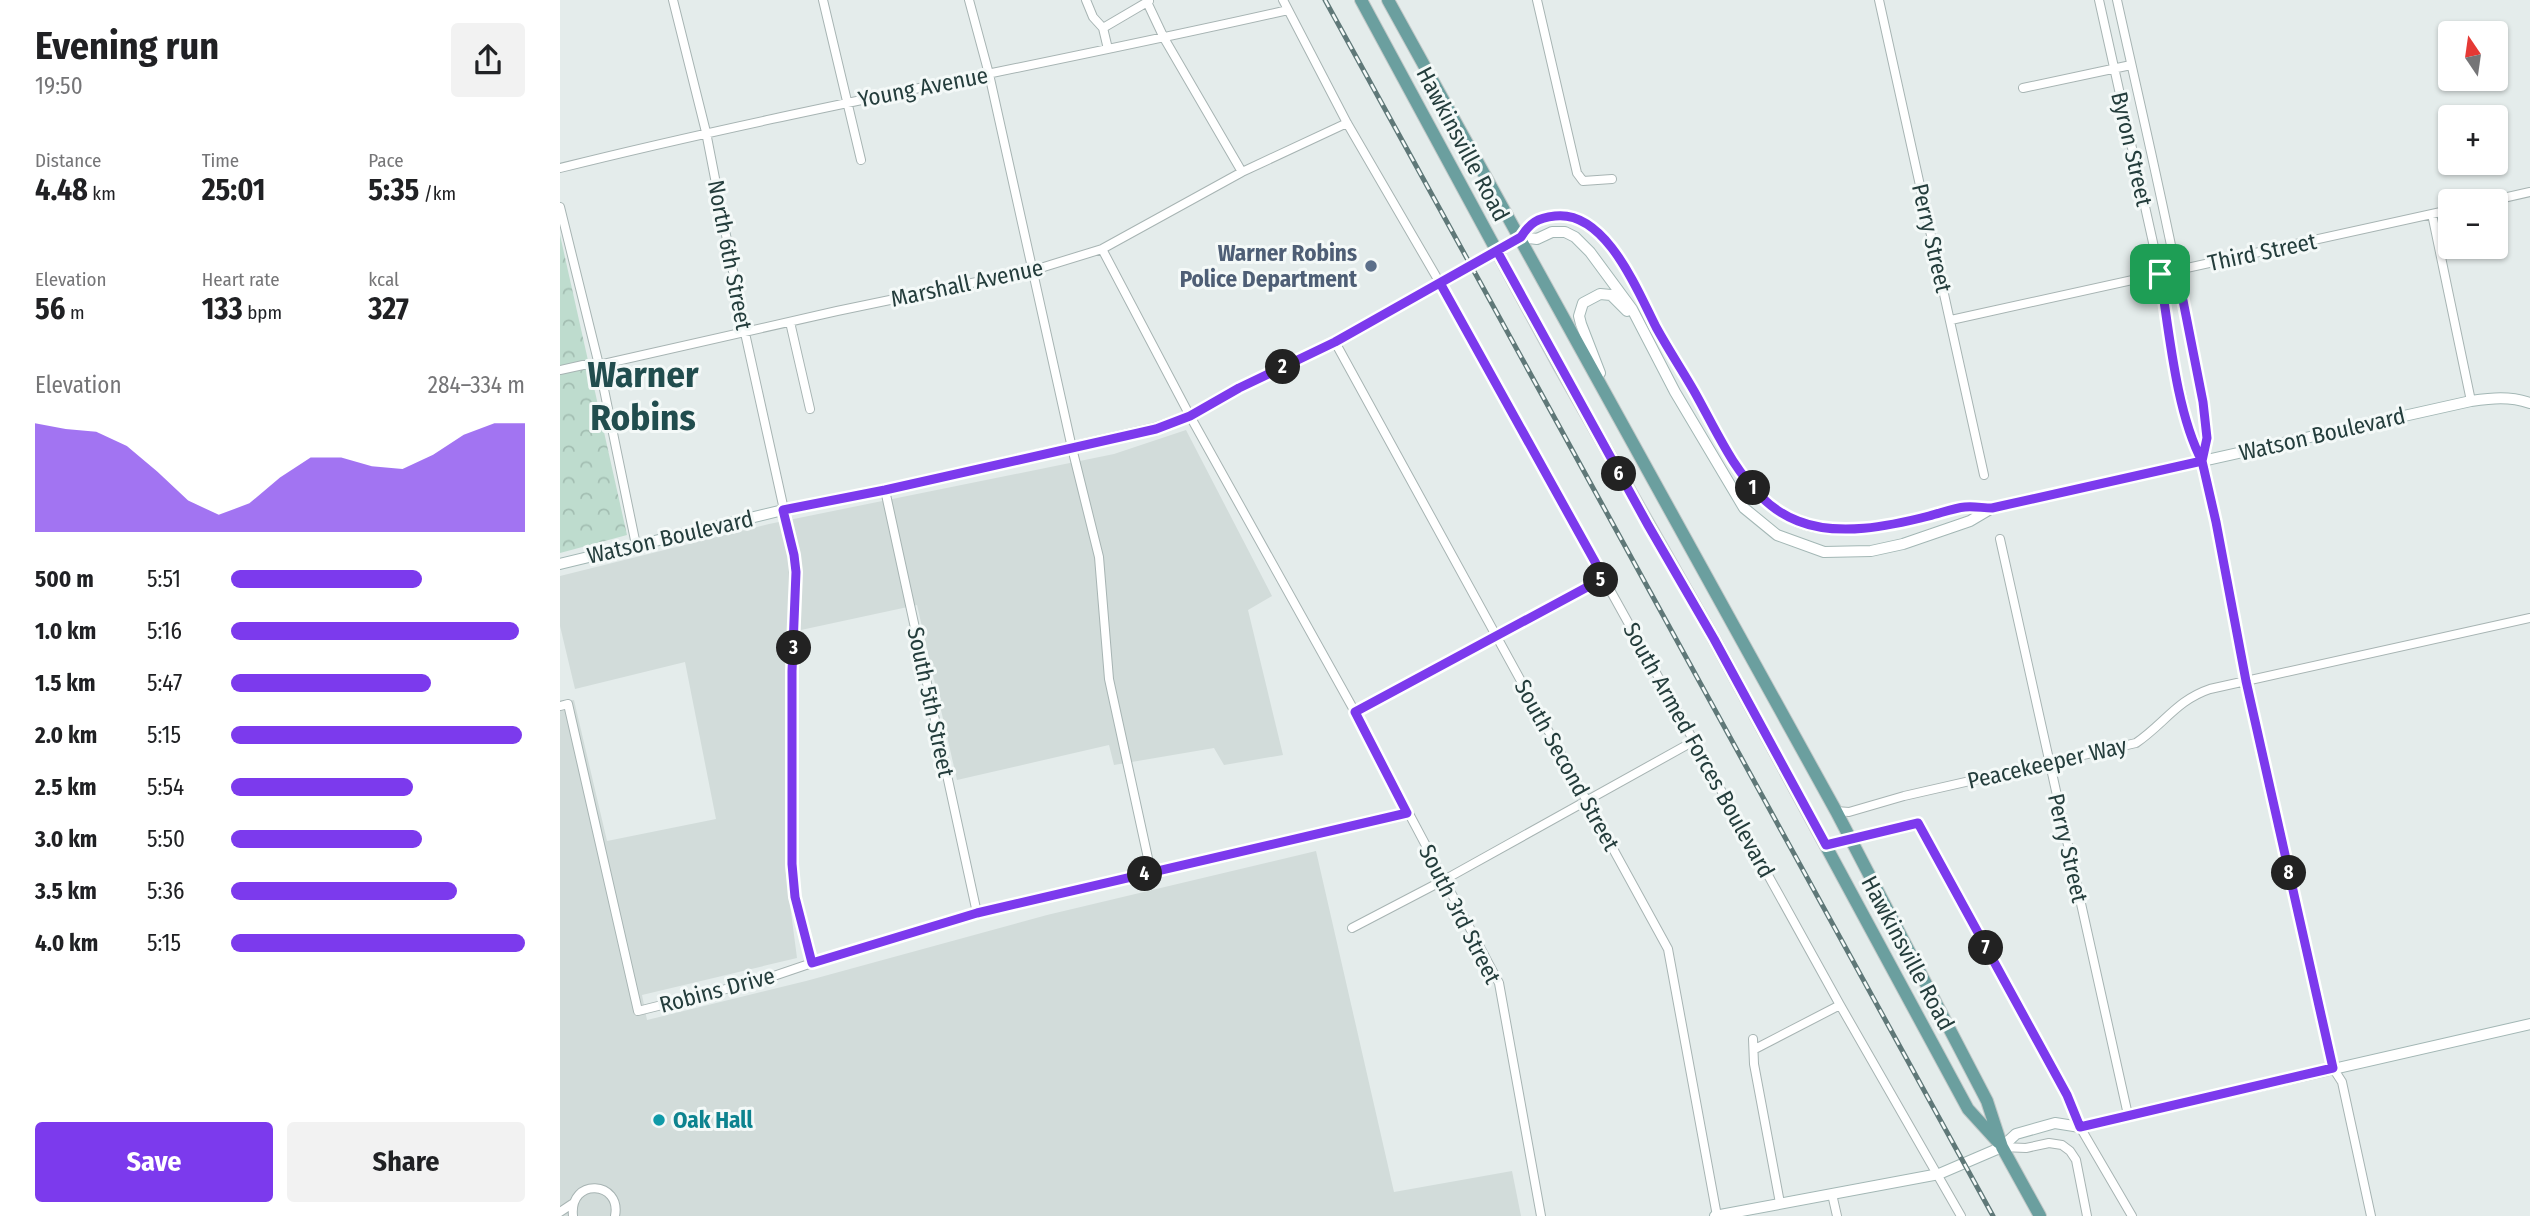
<!DOCTYPE html>
<meta charset="utf-8">
<style>
body{margin:0;font-family:"Fira Sans Condensed",sans-serif;background:#f2f2f2;color:#202124;height:100vh;display:flex;flex-direction:column;font-size:26px;white-space:nowrap}
*{box-sizing:border-box;margin:0}
p{font-size:23px;color:#757577}
.icon{flex:none;width:38px;height:38px;fill:none;stroke:currentColor;stroke-width:2;stroke-linecap:round;stroke-linejoin:round}
.map{position:relative;flex:1;overflow:hidden}
.details{display:flex;flex-direction:column;background:#fff;width:560px}
.details>*{flex:none}
.needle{width:46px;rotate:347deg}
.controls{position:absolute;left:1878px;top:21px;display:grid;gap:14px}
.controls a{display:grid;place-items:center;width:70px;height:70px;border-radius:7px;background:#fff;box-shadow:0 2px 5px #0004;font-size:35px}
.pin{position:absolute;display:grid;place-items:center;width:60px;height:60px;color:#fff;margin:-30px;border-radius:14px;box-shadow:0 4px 10px #0006}
.km{position:absolute;width:35px;height:35px;margin:-18px;border-radius:50%;background:#222;color:#fff;font-size:19px;line-height:35px;text-align:center}
.round{display:grid;place-items:center;flex:none;width:74px;height:74px;border-radius:7px;background:#f2f2f2}
.headline{display:flex;align-items:center;justify-content:space-between;height:119px;padding:0 35px}
h1{font-size:38px;font-weight:700;line-height:52px}
.stats{display:grid;grid-template-columns:repeat(3,1fr);gap:10px;height:119px;padding:7px 35px}
.stats div{display:grid;align-content:center}
.stats b{font-size:30px;font-weight:700}
.stats small{font-size:19px;font-weight:400}
.stats p{font-size:19px}
.chart{height:196px;padding:14px 35px}
.chart p{display:flex;justify-content:space-between}
.chart svg{width:100%;height:126px;margin-top:7px;fill:#7c3aed;opacity:.7}
.button{display:flex;gap:14px;margin-top:auto;padding:14px 35px}
.button a{flex:1;height:80px;border-radius:7px;background:#7c3aed;color:#fff;font-size:28px;font-weight:700;line-height:80px;text-align:center}
.button a+a{background:#f2f2f2;color:#202124}
ul{padding:0 35px;list-style:none;font-size:23px}
li{display:grid;grid-template-columns:112px 84px 1fr;align-items:center;height:52px}
li i{height:18px;border-radius:9px;background:#7c3aed}
main{display:flex;flex:1;min-height:0}
.map>svg:first-child{display:block}
</style>
<main>
<section class="details">
<div class="headline"><div><h1>Evening run</h1><p>19:50</p></div><a class="round"><svg class="icon" aria-label="share" viewBox="0 0 24 24"><path d="M12 15V3M7 8l5-5 5 5M5 13v7h14v-7"/></svg></a></div>
<div class="stats">
<div><p>Distance</p><b>4.48<small> km</small></b></div>
<div><p>Time</p><b>25:01</b></div>
<div><p>Pace</p><b>5:35<small> /km</small></b></div>
</div>
<div class="stats">
<div><p>Elevation</p><b>56<small> m</small></b></div>
<div><p>Heart rate</p><b>133<small> bpm</small></b></div>
<div><p>kcal</p><b>327</b></div>
</div>
<div class="chart"><p><span>Elevation</span>284–334 m</p>
<svg viewBox="0 0 160 44" preserveAspectRatio="none"><path d="M0 44V6L10 8L20 9L30 14L40 23L50 33L60 38L70 34L80 25L90 18L100 18L110 21L120 22L130 17L140 10L150 6L160 6V44z"/></svg>
</div>
<ul>
<li><b>500 m</b>5:51<i style="width:65%"></i></li>
<li><b>1.0 km</b>5:16<i style="width:98%"></i></li>
<li><b>1.5 km</b>5:47<i style="width:68%"></i></li>
<li><b>2.0 km</b>5:15<i style="width:99%"></i></li>
<li><b>2.5 km</b>5:54<i style="width:62%"></i></li>
<li><b>3.0 km</b>5:50<i style="width:65%"></i></li>
<li><b>3.5 km</b>5:36<i style="width:77%"></i></li>
<li><b>4.0 km</b>5:15<i style="width:100%"></i></li>
</ul>
<div class="button"><a>Save</a><a>Share</a></div>
</section>
<div class="map">
<svg width="1970" height="1216" viewBox="0 0 1970 1216">
<defs>
<pattern id="park-crowns" width="20" height="18" patternUnits="userSpaceOnUse" patternTransform="scale(1.75)"><rect width="20" height="18" fill="#bedcce"/><path d="M2 6a3 3 0 1 1 6 0M12 15a3 3 0 1 1 6 0" fill="none" stroke="#a3beb2"/></pattern>
</defs>
<rect width="100%" height="100%" fill="#e4eceb"/>
<path fill="#d2dcda" d="M626 430 712 596 688 610 723 755 664 765 654 748 554 765 549 745 397 780 357 605 227 633 225 866 237 958 82 995 87 1020 246 981 487 915 756 851 834 1192 952 1171 961 1216H0V702L14 700 47 841 156 819 125 662 15 689 0 626V576L209 524 554 454Z"/>
<path fill="url(#park-crowns)" d="M0 235 67 535 0 553Z"/>
<g fill="none" stroke-linecap="round" stroke-linejoin="round">
<g stroke="#a7b4b3" stroke-width="10">
<path id="street" d="M113 0 146 132 185 333 234 555 232 864 235 897 252 963
M263 0 301 160
M409 0 429 74 512 448 539 557 549 679 591 872
M526 0 533 17 543 28 548 49
M723 0 787 123 880 283 1280 1005 1401 1216
M977 0 1017 173 1023 181 1052 179
M1319 0 1424 475
M1539 0 1600 274 1614 362 1632 441 1642 461 1656 522 1686 681 1773 1068 1782 1082 1811 1216
M1557 0C1582 113 1609 226 1630 341 1637 383 1652 418 1642 461
M587 2 604 38 682 172
M543 28 589 1
M1463 88 1571 65
M0 168C241 108 486 65 728 10
M1930 201 1970 192
M0 207 39 365 76 545
M1872 214 1911 401
M542 249 630 416 795 712 939 983 981 1216
M1391 320 1890 210
M230 322 250 409
M775 342 1108 949 1157 1216
M0 370 23 365H39L277 311 474 270 542 249 682 172 787 123
M325 490 417 913
M1440 539 1568 1115
M0 706 8 704 78 1011 202 980 252 963 417 913 847 813
M795 712 1044 578
M1276 811 1289 812 1344 796 1576 743C1604 724 1617 700 1650 689L1970 618
M1266 845 1358 823 1507 1095 1520 1127 1572 1216
M792 928 884 880 1134 741
M1193 1039 1194 1064 1220 1203
M1195 1049 1280 1005
M1442 1147 1466 1148 1489 1143 1502 1145 1510 1151 1516 1160 1527 1216
M1272 1194 1277 1216
M0 1212 12 1204
M13 1216C9 1177 62 1181 55 1216"/>
</g>
<g stroke="#a3b7b5" stroke-width="12">
<path id="secondary" d="M961 237 977 239 992 232H1005L1015 237 1030 252 1072 309 1115 392 1184 508 1217 535 1264 552 1311 551 1343 544 1410 521 1432 508
M1040 373 1021 324 1019 316 1023 303 1040 294 1051 295 1067 311
M0 564 223 510 325 490 596 428 630 416 679 388 775 342 961 237C969 224 978 217 995 216 1046 210 1078 292 1096 327 1108 349 1122 370 1134 391 1147 414 1159 439 1173 461 1190 487 1209 510 1238 522 1277 537 1330 526 1370 516 1381 513 1394 508 1406 507 1414 506 1424 508 1432 508L1911 401C1932 398 1949 396 1970 403
M1155 1216 1379 1174 1442 1147 1456 1134 1495 1123 1520 1127 1970 1024"/>
</g>
<g stroke="#c2c9c8" stroke-width="14">
<path id="primary" d="M801 0 999 366 1154 639 1408 1109 1438 1142
M828 0 1276 811 1427 1101 1442 1147 1480 1216"/>
</g>
<use href="#street" stroke="#fff" stroke-width="8"/>
<use href="#secondary" stroke="#fff" stroke-width="10"/>
<use href="#primary" stroke="#6b9f9f" stroke-width="12"/>
<g stroke="#5f7878" stroke-width="5">
<path id="rail" d="M765 0 1433 1216"/>
</g>
<use href="#rail" stroke="#f4f9f8" stroke-width="2.5" stroke-dasharray="8" stroke-linecap="butt"/>
</g>
<g fill="none" stroke-linecap="round" stroke-linejoin="round">
<g stroke="#fff" stroke-width="14">
<path id="route" d="M1600 274C1609 330 1616 412 1642 461L1432 508C1423 508 1414 506 1405 507 1394 508 1381 513 1369 516 1330 526 1278 537 1238 521 1209 510 1190 487 1173 461 1159 439 1147 414 1134 391 1122 370 1108 349 1096 327 1078 292 1046 210 995 216 977 218 970 223 961 237L775 342 679 388 630 416 596 429 325 490 223 510 234 555 236 572 232 671V864L235 897 252 963 417 913 847 813 795 712 1044 578 880 283 937 251 1088 525 1154 639 1266 845 1358 823 1507 1095 1520 1127 1773 1068 1686 681 1656 522 1642 461 1647 438 1643 402 1617 270 1600 274"/>
</g>
<use href="#route" stroke="#7c3aed" stroke-width="9"/>
</g>
<circle fill="#5c6f8a" stroke="#f4f9f8" stroke-width="2.5" cx="811" cy="266" r="7"/>
<circle fill="#0f9aa8" stroke="#f4f9f8" stroke-width="2.5" cx="99" cy="1120" r="7"/>
<g text-anchor="middle" stroke-width="6" stroke-linejoin="round" paint-order="stroke">
<g font-size="23" fill="#243d3c" stroke="#f4f9f8">
<text transform="translate(363 87) rotate(-11)" y="8">Young Avenue</text>
<text transform="translate(903 144) rotate(62)" y="8">Hawkinsville Road</text>
<text transform="translate(1572 149) rotate(77)" y="8">Byron Street</text>
<text transform="translate(1372 238) rotate(77)" y="8">Perry Street</text>
<text transform="translate(1702 252) rotate(-12)" y="8">Third Street</text>
<text transform="translate(170 255) rotate(79)" y="8">North 6th Street</text>
<text transform="translate(407 283) rotate(-12)" y="8">Marshall Avenue</text>
<text transform="translate(1762 434) rotate(-13)" y="8">Watson Boulevard</text>
<text transform="translate(110 537) rotate(-13)" y="8">Watson Boulevard</text>
<text transform="translate(371 702) rotate(78)" y="8">South 5th Street</text>
<text transform="translate(1139 750) rotate(61)" y="8">South Armed Forces Boulevard</text>
<text transform="translate(1487 763) rotate(-13)" y="8">Peacekeeper Way</text>
<text transform="translate(1007 765) rotate(61)" y="8">South Second Street</text>
<text transform="translate(1508 848) rotate(77)" y="8">Perry Street</text>
<text transform="translate(900 914) rotate(63)" y="8">South 3rd Street</text>
<text transform="translate(1348 953) rotate(62)" y="8">Hawkinsville Road</text>
<text transform="translate(157 990) rotate(-15)" y="8">Robins Drive</text>
</g>
<g font-size="23" font-weight="bold" fill="#4e5e75" stroke="#f4f9f8" text-anchor="end">
<text x="797" y="261">Warner Robins<tspan x="797" dy="26">Police Department</tspan></text>
</g>
<g font-size="23" font-weight="bold" fill="#0d838f" stroke="#f4f9f8" text-anchor="start">
<text x="113" y="1128">Oak Hall</text>
</g>
<g font-size="37" font-weight="bold" fill="#214d4e" stroke="#f4f9f8">
<text x="83" y="387">Warner<tspan x="83" dy="43">Robins</tspan></text>
</g>
</g>
</svg>
<div class="controls">
<a><svg class="needle" viewBox="-14 -14 28 28"><path d="M0-13l5 13h-10z" fill="#e53935"/><path d="M0 13l5-13h-10z" fill="#757577"/></svg></a>
<a>+</a>
<a>−</a>
</div>
<div class="pin" style="left:1600px;top:274px;background:#1e9e55"><svg class="icon" aria-label="arrive" viewBox="0 0 24 24"><path d="M6 21V4h12l-3 4 3 4H6"/></svg></div>
<b class="km" style="left:1193px;top:488px">1</b>
<b class="km" style="left:723px;top:367px">2</b>
<b class="km" style="left:234px;top:648px">3</b>
<b class="km" style="left:585px;top:874px">4</b>
<b class="km" style="left:1041px;top:580px">5</b>
<b class="km" style="left:1059px;top:474px">6</b>
<b class="km" style="left:1426px;top:948px">7</b>
<b class="km" style="left:1729px;top:873px">8</b>
</div>
</main>
